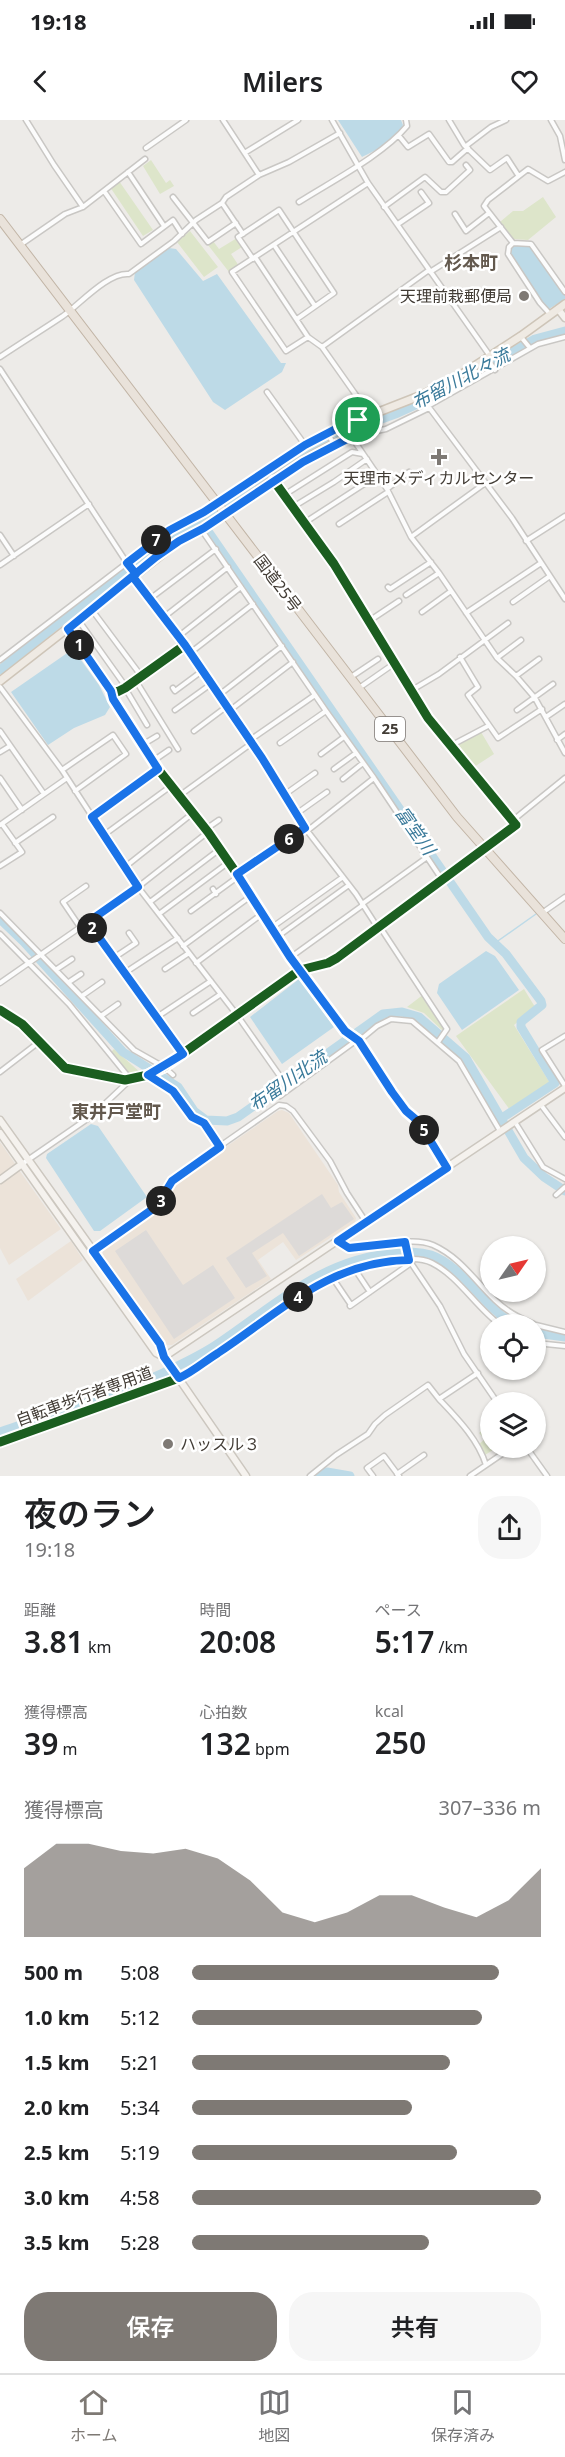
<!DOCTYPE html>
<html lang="ja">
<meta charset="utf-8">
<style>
body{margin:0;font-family:"Noto Sans","Noto Sans JP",sans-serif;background:#f6f6f6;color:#202124;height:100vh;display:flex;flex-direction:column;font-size:22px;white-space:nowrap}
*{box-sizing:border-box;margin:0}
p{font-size:20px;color:#757577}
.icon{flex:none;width:33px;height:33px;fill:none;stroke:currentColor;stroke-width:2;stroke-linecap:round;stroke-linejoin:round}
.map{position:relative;height:1356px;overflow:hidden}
.sheet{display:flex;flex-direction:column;background:#fff;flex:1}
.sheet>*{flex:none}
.needle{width:39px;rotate:56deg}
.buttons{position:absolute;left:480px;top:1116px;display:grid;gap:12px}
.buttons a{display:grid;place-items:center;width:66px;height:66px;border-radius:50%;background:#fff;box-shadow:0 2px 4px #0004;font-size:30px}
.pin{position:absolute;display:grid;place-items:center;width:51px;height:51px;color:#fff;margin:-26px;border:3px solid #fff;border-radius:50%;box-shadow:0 2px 6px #0007}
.km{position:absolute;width:30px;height:30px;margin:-15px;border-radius:50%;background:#222;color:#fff;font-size:16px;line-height:30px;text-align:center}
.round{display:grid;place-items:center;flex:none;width:63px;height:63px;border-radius:24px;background:#f6f6f6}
.summary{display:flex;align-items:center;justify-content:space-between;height:102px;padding:0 24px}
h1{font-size:33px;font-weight:600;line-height:45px}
.figures{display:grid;grid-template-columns:repeat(3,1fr);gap:9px;height:102px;padding:6px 24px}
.figures div{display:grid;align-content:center}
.figures b{font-size:30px;font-weight:600}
.figures small{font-size:16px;font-weight:400}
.figures p{font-size:16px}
.chart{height:168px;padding:12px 24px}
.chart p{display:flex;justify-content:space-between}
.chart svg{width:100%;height:108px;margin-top:6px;fill:#7e7974;opacity:.7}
.button{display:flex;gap:12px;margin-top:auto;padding:12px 24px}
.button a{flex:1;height:69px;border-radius:24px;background:#7e7974;color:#fff;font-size:24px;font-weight:600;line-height:69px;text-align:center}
.button a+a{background:#f6f6f6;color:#202124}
ul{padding:0 24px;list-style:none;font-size:20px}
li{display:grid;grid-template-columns:96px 72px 1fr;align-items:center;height:45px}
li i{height:15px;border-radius:8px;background:#7e7974}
.status{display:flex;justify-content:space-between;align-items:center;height:42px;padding:0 30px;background:#fff;direction:ltr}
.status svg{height:16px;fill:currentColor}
header{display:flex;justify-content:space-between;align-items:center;height:78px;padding:0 24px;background:#fff;font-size:27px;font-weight:600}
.tab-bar{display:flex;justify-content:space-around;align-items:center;height:84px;border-top:2px solid #e0e0e0;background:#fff;font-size:16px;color:#757577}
.tab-bar a{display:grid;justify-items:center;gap:3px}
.tab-bar .selected{color:#7e7974}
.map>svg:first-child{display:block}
</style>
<div class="status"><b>19:18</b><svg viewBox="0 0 49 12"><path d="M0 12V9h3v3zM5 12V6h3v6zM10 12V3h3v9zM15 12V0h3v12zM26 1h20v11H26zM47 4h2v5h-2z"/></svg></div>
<header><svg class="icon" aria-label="back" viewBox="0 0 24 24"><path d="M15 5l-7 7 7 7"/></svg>Milers<svg class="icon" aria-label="heart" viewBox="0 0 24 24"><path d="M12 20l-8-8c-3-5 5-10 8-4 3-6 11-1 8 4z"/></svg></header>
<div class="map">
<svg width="565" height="1356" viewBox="0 0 565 1356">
<rect width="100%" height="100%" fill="#edebe8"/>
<path fill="#ece3d9" d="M282 990 289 993 338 1065 339 1072 356 1098 355 1102 296 1140 283 1122 258 1140 271 1159 172 1225H166L103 1137V1129L161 1086 178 1060 278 991Z
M0 1022 16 1045 0 1057Z
M19 1050 61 1109 9 1145 0 1128V1064Z
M71 1121 83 1140 28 1181 16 1159Z"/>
<path fill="#dde5ca" d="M151 40 166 63 170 60 174 66 160 74 143 46Z
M119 61 153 110 143 116 110 67Z
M543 77 556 97 528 120 513 119 500 102 513 91H523Z
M190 111 218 147 204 157 177 122Z
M237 118 242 127 231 134 239 146 229 152 208 125 213 121 219 129Z
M481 612 494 634 474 647 457 623Z
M524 869 535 887 514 905 550 963 510 990 456 916Z
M424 874 446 909 444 912 424 893 407 887Z
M114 929 141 953 142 955 131 957 111 932Z
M490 1304V1328H496L485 1335 479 1324 485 1319 479 1313Z"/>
<path fill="#dddad8" d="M322 1074 331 1088 342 1082 354 1099 299 1136 283 1113 252 1133 267 1156 246 1168 226 1138Z
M146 1110 183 1165 213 1145 235 1178 174 1219 115 1131Z"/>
<path fill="#bddae7" d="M338 0H401L403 5C397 20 375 31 362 37Z
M515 124 529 125 532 128 565 175V179L549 189 542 183 510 134 511 127Z
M169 128 176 129 203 161 217 154 281 243H286L282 252 225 290 213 282 134 160 135 152Z
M73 529 99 565 110 587 105 595 74 608 48 625 11 572Z
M486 831 495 836 519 870 462 910 437 873 439 864Z
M299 859 334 907 282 944 250 897Z
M91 1004 98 1006 147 1077 100 1111H94L46 1038 47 1034Z"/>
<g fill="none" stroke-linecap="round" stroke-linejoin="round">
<path stroke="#bddae7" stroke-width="1.5" d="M544 789 557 780
M495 823 536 794"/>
<path stroke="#bddae7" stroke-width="9" d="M201 401 488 817 506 834 541 881 542 885 521 902V907L555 963 502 998
M0 550 84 483 109 466 154 428 177 412 201 401 310 330 346 312 398 293 431 278 535 219 565 211
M0 799 24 822 123 932 178 967 194 991 206 1000 227 1001 238 997 383 894 402 892 419 897 466 938 524 1038 544 1057 565 1071
M536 1213 565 1217
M0 1312C54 1293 111 1277 163 1253 182 1244 202 1235 219 1223 277 1184 322 1139 395 1133 407 1132 419 1131 431 1135 463 1146 484 1188 514 1204
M320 1356 327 1352 350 1356"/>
<g stroke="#c9c7c4" stroke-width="7">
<path id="street" d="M26 0 54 45 83 87
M223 0 259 55
M332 0 368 63 490 236
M449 0 464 25 490 50 507 38 518 55
M551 0 560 16 565 40
M399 16 408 27 429 14 449 42H452L468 28
M466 26 491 7 506 0
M146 28 186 0
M246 32 298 0
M128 52 164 106
M104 71 141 124 173 100 182 114
M173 77 208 122 236 103
M299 82C332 61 383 35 407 6L406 0
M222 83 243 114
M384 87 425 57 441 72H446L470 50 466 45
M455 94 466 111 489 93
M398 104 429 83 421 72
M513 123 531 124 565 172
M20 125 65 94 83 87 145 39
M274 125 315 186
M255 137 308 217 322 227 370 295
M253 139 238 117 279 90 334 173 297 199
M430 152 501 107
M550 194 540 183 508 134 509 127 513 123 484 86 488 80 528 49 548 61 565 52
M308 217 286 231 232 152 368 63
M521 217 530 228
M322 227 429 150
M0 237C21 223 42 210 63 196 80 184 108 152 129 154L174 121 196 100 222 83 226 77 259 55 289 42 340 13
M487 239 495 250
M0 249 127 443 136 454
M267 272 305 325
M422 275 428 286 512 398 565 479
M428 286 538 224 565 217
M429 288 386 309 353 316 355 322 387 369 411 417 439 453 497 538 516 556 535 578 565 633
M327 313 334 324
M387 369 409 352
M284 375 352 332 363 334
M293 387 334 362 367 339
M304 403 378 355
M339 404 388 372
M201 409 326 591 374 658 443 761
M0 415 14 436
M411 417 484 364
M526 421 565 396
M0 445 89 384
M134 458 185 525 263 638 305 708 356 774 378 808
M388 467 390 469 431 442
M406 475 439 453
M151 478 216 429
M513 482 550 456
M92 490 142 557
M422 492 451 471
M466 493 541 443
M164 497 228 447
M79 501 126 567
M369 501 399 481
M68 509 111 571
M179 516 241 467
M185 525 125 568 117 572 111 571 113 579 158 649 208 712 237 754 290 837 345 911 359 921 392 972 406 991 419 1002 447 1047
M190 533 253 484
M460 537 478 567 468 575 498 618 542 589
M497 538 521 520
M0 540 170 410 204 392 305 325 351 301 358 300
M516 556 539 539
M351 557 378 539
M136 561 178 629
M0 567 62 650 138 767 237 895 289 969
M125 568 147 605
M173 568 175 571 202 551
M359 568 395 543
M412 570 439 554 508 503
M219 575 282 526
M175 590 211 564
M517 590 553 564
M229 591 293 542
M546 597 565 584
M0 611 44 674
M194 611 226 587
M250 620 315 575
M557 620 565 614
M280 623 326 591
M142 625 157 616
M450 626 488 606
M0 632 10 626
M321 634 344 617
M153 641 169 630
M334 649 356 633
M62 650 113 615 126 634 75 671
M0 658 22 690
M343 659 363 643
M284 675 315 653
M179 676 252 623
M296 694 327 672
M92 697 158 649
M512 701 565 658
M0 705 67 658
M206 709 219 700
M307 711 374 658
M104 715 171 666
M15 723 53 697
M0 746 22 732 2 704
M125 747 193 693
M237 754 305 708
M213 769 216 774
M150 782 220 729
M362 784 426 738
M191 791 239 756
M0 793 134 930 164 947 173 955
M542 793 565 777
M159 794 229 742
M88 802 183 934
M80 807 63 782 86 766
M380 807 447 909 438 922
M271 808 343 757
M0 814 69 884 131 960
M277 817 349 765
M183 826 251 776
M115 837 136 823 129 813
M291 837 363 785
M196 843 262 794
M57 849 72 839
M165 849 189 833
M126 852 178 818
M69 862 81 854
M0 863 138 767 208 712
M82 876 102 862
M0 890 22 904 65 948 125 960 148 955 164 947 300 850 328 843 337 838 516 705 428 598 334 444 274 361
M193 893 221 874
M101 896 118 884
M157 897 211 861
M565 916 542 930 565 966
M359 921 377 906 391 899 412 901 459 941 500 1011
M0 952 39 922
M148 955 173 971 192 997 204 1003 220 1027
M280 976 357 920
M541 985 565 1017
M515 1002 543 1047 565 1059
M22 1044 93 995 130 960
M556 1075 565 1067
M338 1121C365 1137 403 1113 433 1125 460 1137 475 1161 495 1180 506 1191 519 1198 534 1204
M405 1122 409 1140 440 1186 464 1234 497 1282
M87 1135 157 1086 173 1061 180 1054 279 985 286 986 293 991 330 1041 347 1073 366 1102
M354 1148 370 1172
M332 1157 351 1185
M350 1186 411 1143
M536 1205 565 1212
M536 1223 565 1226
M179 1258C192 1252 205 1241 217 1233 276 1194 319 1150 392 1141 405 1139 420 1137 432 1143 458 1156 476 1187 499 1204
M439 1279C457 1298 478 1319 486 1345
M527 1328 547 1356
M397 1354 424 1335
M310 1356 336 1335 368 1314 375 1304 385 1295 428 1265 439 1279 478 1253
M373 1356 367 1348 384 1336 399 1356
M470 1356 511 1328"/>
</g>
<g stroke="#ccc7bf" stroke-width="9">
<path id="secondary" d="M558 189 565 198
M0 1000 160 1224 164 1237 246 1356
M0 1013 156 1233 164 1237
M0 1060 22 1044
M164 1237 565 968"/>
</g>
<g stroke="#cec5b8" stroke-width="10">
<path id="primary" d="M0 561 179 421C239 390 290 339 353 316L358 300 422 275 456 258 521 216 565 184"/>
</g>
<g stroke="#c2b5a6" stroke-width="10">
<path id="highway" d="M0 99 457 697 565 819"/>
</g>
<use href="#street" stroke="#fcfcfc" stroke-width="4"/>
<use href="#secondary" stroke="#f5f2ee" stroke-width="6"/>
<use href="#primary" stroke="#efeae3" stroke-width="7"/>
<use href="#highway" stroke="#e9e2da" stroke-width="8"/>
<g stroke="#fff" stroke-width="13">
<path id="cycleway" d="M185 525 125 568 117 572 111 571 113 579 158 649 208 712 237 754 290 837 345 911 359 921 392 972 406 991 419 1002 447 1048
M0 890 22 904 65 948 125 960 148 955 164 947 300 850 328 843 337 838 516 705 428 598 334 444 274 361
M0 1322 179 1258"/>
</g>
<use href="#cycleway" stroke="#1b5e20" stroke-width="9"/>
</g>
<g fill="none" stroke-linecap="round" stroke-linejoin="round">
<g stroke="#fff" stroke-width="12">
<path id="route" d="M358 300 353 316 303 342 204 408 179 421 156 437 68 509 111 571 113 579 158 649 92 697 138 767 88 802 183 934 148 955 173 971 192 997 204 1003 220 1027 172 1061 157 1086 93 1131 160 1224 164 1237 179 1258C193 1252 205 1241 218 1233 280 1192 330 1141 409 1140L405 1122 349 1128 338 1121 447 1048 419 1002 406 991 392 972 359 921 345 911 290 837 237 754 305 708 262 638 185 525 133 457 136 454 127 443 170 410 204 392 305 325 351 301 358 300"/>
</g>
<use href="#route" stroke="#1a73e8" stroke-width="8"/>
</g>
<g fill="#7e7974" stroke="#fff" stroke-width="2">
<circle cx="524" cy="176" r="6"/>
<path d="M436 328h6v6h6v6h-6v6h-6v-6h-6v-6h6z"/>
<circle cx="168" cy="1324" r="6"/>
</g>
<g text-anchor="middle" stroke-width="5" stroke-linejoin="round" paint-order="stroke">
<rect fill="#fff" stroke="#7b7672" stroke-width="1.5" x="375" y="597" width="30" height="24" rx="4.5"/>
<g font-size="15" font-weight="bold" fill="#423c35">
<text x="390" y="614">25</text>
</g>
<g font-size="16" fill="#423c35" stroke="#fff" text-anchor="end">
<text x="512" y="182">天理前栽郵便局</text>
<text x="439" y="364" text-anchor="middle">天理市メディカルセンター</text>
<text x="180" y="1330" text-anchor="start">ハッスル３</text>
</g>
<g font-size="16" fill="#423c35" stroke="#fff">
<text transform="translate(278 463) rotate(53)" y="6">国道25号</text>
<text transform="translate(84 1276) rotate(-20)" y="6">自転車歩行者専用道</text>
</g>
<g font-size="18" font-weight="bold" fill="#63594e" stroke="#fff">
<text x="471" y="149">杉本町</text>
<text x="116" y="998">東井戸堂町</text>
</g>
<g font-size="18" font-style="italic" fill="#3a7a9a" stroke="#fff">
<text transform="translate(461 259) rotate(-28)" y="6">布留川北々流</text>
<text transform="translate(415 711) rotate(55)" y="6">富堂川</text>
<text transform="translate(288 961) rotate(-35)" y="6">布留川北流</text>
</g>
</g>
</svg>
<div class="buttons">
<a><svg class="needle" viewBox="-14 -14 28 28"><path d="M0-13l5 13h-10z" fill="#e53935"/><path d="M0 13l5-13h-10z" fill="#757577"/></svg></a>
<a><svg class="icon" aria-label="locate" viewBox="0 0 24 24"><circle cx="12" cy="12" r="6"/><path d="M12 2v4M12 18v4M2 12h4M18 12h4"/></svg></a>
<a><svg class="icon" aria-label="layers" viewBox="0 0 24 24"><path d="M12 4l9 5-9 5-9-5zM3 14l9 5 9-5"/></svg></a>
</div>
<div class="pin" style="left:358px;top:300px;background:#1e9e55"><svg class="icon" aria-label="arrive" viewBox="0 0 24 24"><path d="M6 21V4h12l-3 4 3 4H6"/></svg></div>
<b class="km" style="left:79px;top:525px">1</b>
<b class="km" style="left:92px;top:808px">2</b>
<b class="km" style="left:161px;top:1081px">3</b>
<b class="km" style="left:298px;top:1177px">4</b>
<b class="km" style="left:424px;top:1010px">5</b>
<b class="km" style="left:289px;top:719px">6</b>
<b class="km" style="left:156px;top:420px">7</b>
</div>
<section class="sheet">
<div class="summary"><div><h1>夜のラン</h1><p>19:18</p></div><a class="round"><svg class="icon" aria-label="share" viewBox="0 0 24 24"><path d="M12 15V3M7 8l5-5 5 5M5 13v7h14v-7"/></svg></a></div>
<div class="figures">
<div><p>距離</p><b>3.81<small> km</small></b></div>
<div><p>時間</p><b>20:08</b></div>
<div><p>ペース</p><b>5:17<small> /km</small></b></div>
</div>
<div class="figures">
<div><p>獲得標高</p><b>39<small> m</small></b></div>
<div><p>心拍数</p><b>132<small> bpm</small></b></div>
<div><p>kcal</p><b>250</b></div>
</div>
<div class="chart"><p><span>獲得標高</span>307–336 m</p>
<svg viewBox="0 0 160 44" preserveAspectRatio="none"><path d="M0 44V16L10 6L20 6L30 9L40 10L50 8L60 12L70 21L80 34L90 38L100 34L110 27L120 27L130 32L140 36L150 29L160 16V44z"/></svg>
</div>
<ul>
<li><b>500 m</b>5:08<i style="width:88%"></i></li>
<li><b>1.0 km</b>5:12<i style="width:83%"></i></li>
<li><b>1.5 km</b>5:21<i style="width:74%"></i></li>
<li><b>2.0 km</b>5:34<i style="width:63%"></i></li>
<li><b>2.5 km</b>5:19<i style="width:76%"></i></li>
<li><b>3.0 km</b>4:58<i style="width:100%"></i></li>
<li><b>3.5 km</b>5:28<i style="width:68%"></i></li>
</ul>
<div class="button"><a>保存</a><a>共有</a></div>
</section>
<nav class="tab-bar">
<a class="selected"><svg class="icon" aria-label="home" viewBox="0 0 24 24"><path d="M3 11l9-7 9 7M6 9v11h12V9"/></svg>ホーム</a>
<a><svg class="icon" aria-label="map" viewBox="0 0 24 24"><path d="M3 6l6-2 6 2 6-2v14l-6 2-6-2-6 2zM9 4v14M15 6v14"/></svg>地図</a>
<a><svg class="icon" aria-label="saved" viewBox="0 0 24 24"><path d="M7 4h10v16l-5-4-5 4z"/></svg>保存済み</a>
</nav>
